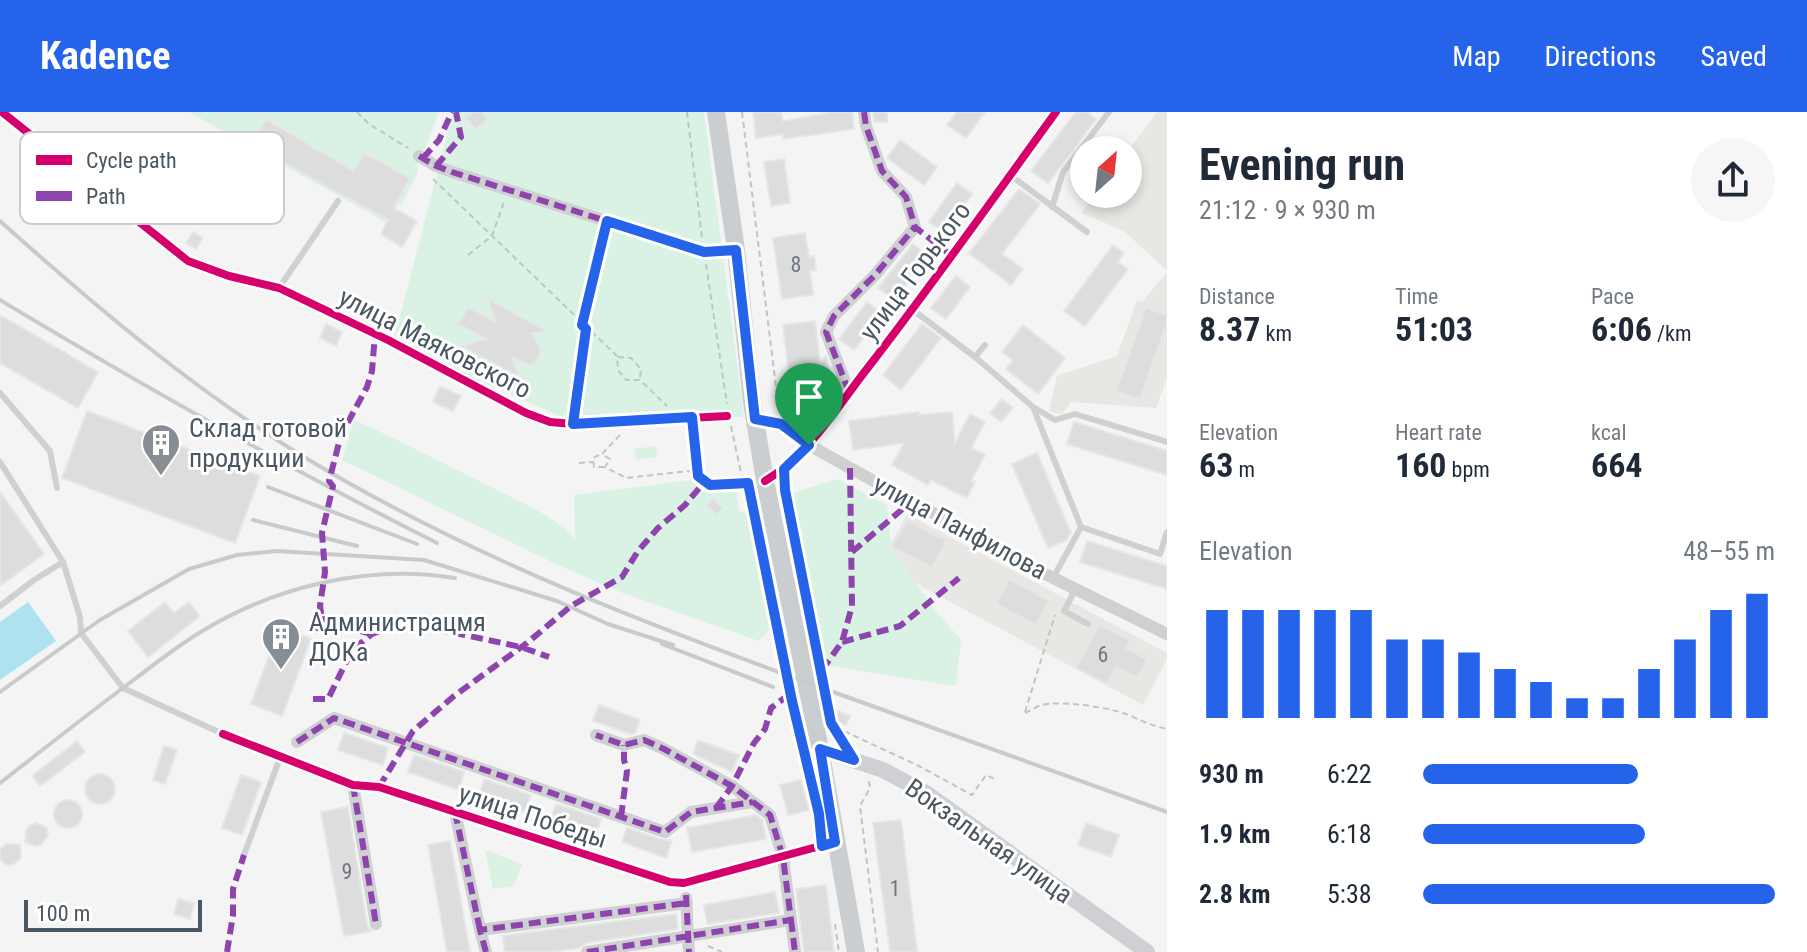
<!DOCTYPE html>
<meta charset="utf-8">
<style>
body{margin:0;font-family:"Roboto Condensed",sans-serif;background:#f6f6f7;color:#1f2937;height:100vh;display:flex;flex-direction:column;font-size:30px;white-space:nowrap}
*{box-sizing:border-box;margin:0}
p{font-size:26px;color:#747a83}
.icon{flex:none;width:44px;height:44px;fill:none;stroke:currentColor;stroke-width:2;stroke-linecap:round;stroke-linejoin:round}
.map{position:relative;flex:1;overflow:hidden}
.details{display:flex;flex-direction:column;background:#fff;width:640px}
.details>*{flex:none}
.needle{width:52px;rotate:27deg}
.fabs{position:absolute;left:1070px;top:24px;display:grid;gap:16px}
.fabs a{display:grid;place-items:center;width:72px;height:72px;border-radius:50%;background:#fff;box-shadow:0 4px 12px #0003;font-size:40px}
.scale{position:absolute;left:24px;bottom:20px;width:178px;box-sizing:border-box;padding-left:8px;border:4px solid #4a5661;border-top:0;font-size:22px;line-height:28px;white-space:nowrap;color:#4a5661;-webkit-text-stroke:6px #fff;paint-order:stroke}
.pin{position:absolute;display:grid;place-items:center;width:68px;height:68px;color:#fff;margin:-82px -34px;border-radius:50% 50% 50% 0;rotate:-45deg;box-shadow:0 0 8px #0007}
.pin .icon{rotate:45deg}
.round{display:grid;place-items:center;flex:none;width:84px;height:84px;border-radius:42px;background:#f6f6f7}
.overview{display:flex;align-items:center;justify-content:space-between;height:136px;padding:0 32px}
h1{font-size:44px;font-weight:700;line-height:60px}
.figures{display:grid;grid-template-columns:repeat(3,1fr);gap:12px;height:136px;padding:8px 32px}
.figures div{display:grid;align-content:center}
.figures b{font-size:34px;font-weight:700}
.figures small{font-size:22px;font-weight:400}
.figures p{font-size:22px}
.chart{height:224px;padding:16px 32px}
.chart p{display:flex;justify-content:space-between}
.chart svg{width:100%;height:144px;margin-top:8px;stroke:#2563eb;stroke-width:6}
ul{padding:0 32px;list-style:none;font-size:26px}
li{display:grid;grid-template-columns:128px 96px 1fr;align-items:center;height:60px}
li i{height:20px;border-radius:10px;background:#2563eb}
header{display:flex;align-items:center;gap:48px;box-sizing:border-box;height:112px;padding:0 40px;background:#2563eb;color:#fff}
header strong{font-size:38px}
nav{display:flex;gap:44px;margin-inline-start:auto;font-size:28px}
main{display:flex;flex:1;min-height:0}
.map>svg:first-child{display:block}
</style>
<header>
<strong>Kadence</strong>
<nav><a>Map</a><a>Directions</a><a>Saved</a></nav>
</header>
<main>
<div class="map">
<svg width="1167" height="840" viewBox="0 0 1167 840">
<rect width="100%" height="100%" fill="#f4f4f4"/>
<path fill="#e8e7e3" d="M1157 0H1167V159L1124 119 1081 101 1096 82H1128V39Z
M1167 160V266L1156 296 1071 290 1062 302 1049 299 1057 264 1117 244 1137 188 1142 190Z
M907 402 1167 541V547L1143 593 915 471 890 433Z"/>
<path fill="#d9f2e3" d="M189 0H439L426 35 417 51 418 60 401 94 398 93 387 111Z
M453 0H704L744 305 564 306 393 231Z
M354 308C397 327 439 349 481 370 513 387 550 400 575 427L574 383 691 368 702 380 736 378 739 399 750 401 770 516 759 529 620 480 558 453 342 348Z
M656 334 657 345 636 348 634 337Z
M837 367 887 393 891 433 929 491 961 528 956 574 817 552 781 385Z
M485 738 522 752 514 774 493 777Z"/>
<path fill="#aee2f0" d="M28 490 56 529 0 568V510Z"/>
<path fill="#ddddde" stroke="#e5e6e7" stroke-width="2" d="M473 0H482L488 7 475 17 466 6Z
M753 0H781L783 9 834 0H852L854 17 783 27V22L756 26Z
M873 0H887V10H874Z
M957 0H985L966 26 947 13Z
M1076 0H1087L1096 7 1048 71 1031 59Z
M266 7 353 59 364 41 410 66 394 96 417 109 402 135 381 122 388 108 252 33Z
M900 28 937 55 924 73 887 46Z
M784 47 790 91 771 94 764 50Z
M957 71 972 82 944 120 929 110Z
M1019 77 1040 92 1002 142 1023 157 1011 173 969 141Z
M193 120 203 126 196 137 186 131Z
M805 121 809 145 814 144 816 158 810 159 813 183 782 187 773 126Z
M913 132 928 144 904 176 900 173 891 185 878 176Z
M1113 133 1124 141 1118 150 1128 157 1085 214 1064 199Z
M956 164 970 175 946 207 931 196Z
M488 187 547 219 532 221 540 236 539 246 534 251 529 253 513 246 518 264 462 234 486 227 458 212 468 195 495 210Z
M867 190 882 201 854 238 839 227Z
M1146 196 1167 203V211L1140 287 1116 279Z
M0 203 98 260 78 296 0 251Z
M815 209 820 251 826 244 832 277 791 282 783 213Z
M326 212 342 220 336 234 320 226Z
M922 212 941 226 901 278 883 263Z
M1023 213 1065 246 1038 282 1006 257 1013 248 1002 240Z
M440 274 461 284 453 299 433 290Z
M1002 287 1013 296 1001 310 990 301Z
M87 299 260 364 235 431 62 366Z
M919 300V303L952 300 955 331 970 302 985 310 971 336 985 343 971 369 975 370 967 386 931 368 928 373 892 353 904 331 853 338 849 309Z
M1074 310 1167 339V363L1067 332Z
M1037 341 1071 421 1067 428 1048 436 1012 352Z
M0 380 44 442 0 474Z
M713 386 723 396 717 403 706 394Z
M907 408 946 429 932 456 892 435Z
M1087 429 1167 454V477L1080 450Z
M1009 467 1049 489 1036 513 996 492Z
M165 490 174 501 189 490 200 504 148 545 128 519Z
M1099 512 1130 528 1126 536 1147 547 1137 566 1116 555 1107 572 1076 556Z
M280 515 311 527 282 604 251 592Z
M599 593 640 608 635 621 630 622 593 609Z
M838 599 850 604 846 613 834 608Z
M344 621 388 636 383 653 338 638Z
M698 628 739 643 732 660 693 642Z
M77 629 85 640 40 674 32 664Z
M164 634 177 638 165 672 153 668Z
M414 643 464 660 459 678 408 660Z
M85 677a15 15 0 1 1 30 0a15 15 0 1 1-30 0Z
M241 663 261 670 242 723 222 716Z
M484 667 531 683 525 700 479 684Z
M801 668 809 698 788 703 780 673Z
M54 702a14 14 0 1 1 28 0a14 14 0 1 1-28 0Z
M556 692 601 707 596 722 551 707Z
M348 695 367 813 371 819 344 824 321 700Z
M756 703 762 708 766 727 692 740 687 716Z
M901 708 917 840H890L873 711Z
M36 711 47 716 48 723 42 732 35 734 25 730 26 720 29 714Z
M1086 711 1119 723 1111 745 1078 733Z
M627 716 662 728H672L666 746 622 730Z
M450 729 470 840H447L428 733Z
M6 732 20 733 21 746 13 753H6L0 747V737Z
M826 773 834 840H804L796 777Z
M775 780 779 801 707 812 704 793Z
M178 787 194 791 190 807 174 802Z
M676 802 678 817 586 831 579 836 552 840H505L503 824Z"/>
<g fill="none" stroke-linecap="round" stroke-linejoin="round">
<path stroke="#bcc7c4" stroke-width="2" stroke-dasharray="6 4" stroke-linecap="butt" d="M357 0 369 12 408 36
M687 0 702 126
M742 0 779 299
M433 67 617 244 618 258 626 268H640L667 294
M468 143 492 124 504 90
M706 152 727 292
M583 212 604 121
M618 245 631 246 641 257 640 266
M575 300 586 219
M731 314 743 370 748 371 751 381
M693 318 698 364 710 373 742 370
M620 323 602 342 610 347 605 355 626 366 698 358
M599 343 593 346 594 355H604
M579 351 593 350
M784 369 831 611 841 627
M756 407 803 632
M1025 600 1055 503
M1025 601C1030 599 1037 594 1042 593 1060 588 1115 596 1131 604 1144 610 1153 614 1167 617
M835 615 917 653 972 683 986 663 997 668
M869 669 870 676 860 694 878 840
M835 812 839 840
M708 834 722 840"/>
<path stroke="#ced0d2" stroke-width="6" d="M1010 63 1087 120
M1052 95 1063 60 1109 0
M279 176 338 89
M913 198 975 245 1033 295 1081 415
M975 245 985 233
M0 281 50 339 57 376
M1033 295 1055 308 1075 302 1167 330
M0 350 63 450 80 505 81 521 123 576 223 622
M1053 466 1081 415 1160 442 1167 420
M1075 478 1064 499 1088 512
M0 494 34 468 63 450
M244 743 281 643"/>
<path stroke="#ced0d2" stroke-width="12" d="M2 0 188 149 229 164 279 176 388 228 526 301 550 310 573 312 727 304
M419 44 436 54 452 60 704 140 736 138
M849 280 826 220 834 204 875 163 915 115 906 85 882 59 866 14 864 0
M755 307 781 312 809 333 850 356 1053 466 1167 522
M765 369C807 344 834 300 863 262 930 176 992 88 1056 0
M223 622 353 673 379 675 670 770 684 771 835 730
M297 630 334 606 665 720 691 700 753 690
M353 673 376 812
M455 700 480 818
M686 786 689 840
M791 808 795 840
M486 840 480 818 687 791
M587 840 791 808 783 745 770 703 732 674 664 637 644 628 624 633 596 623"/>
<path stroke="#ced0d4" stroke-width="16" d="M820 637 883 658 926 681 1147 840"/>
<path stroke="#caced1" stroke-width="18" d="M716 0 736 138 752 290 765 369 820 637 856 840"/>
<path stroke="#c9cacc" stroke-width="4" d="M0 109C95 194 194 278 304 345 473 447 651 514 836 581 947 620 1057 661 1167 700
M0 188C143 274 288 356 437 431
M268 375 417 432
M253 408 357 434
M662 532 773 575
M0 580 100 508 189 457 237 443 277 439 424 448 557 489 608 512 673 533
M0 671C45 636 89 601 135 567 157 550 180 532 204 518 277 474 370 452 455 466"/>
<path stroke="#8e44ad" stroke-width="6" stroke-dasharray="12 6" stroke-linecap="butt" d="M864 0 866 14 882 59 906 85 915 115 952 144
M419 44 436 54 452 60 704 140 736 138
M423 46 439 28 452 0
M436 54 461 25 456 0
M849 280 826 220 834 204 875 163 915 115
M852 440 912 389
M322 507C340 508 354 519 372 522
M317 519 322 507 320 494 325 460 322 421 333 374 329 369 341 323 367 275 372 259 375 222
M842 530 900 514 959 466
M822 558 842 530 852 494 850 356
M313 587H328L352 538 372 522 403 510 521 535 549 545
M297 630 334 606 665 720 691 700 753 690
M353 673 376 812
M379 675 413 619 454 584 527 531 571 494 622 465 638 439 658 416 685 393 705 369
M716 696 732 674 754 631 765 617 771 596 791 581
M455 700 480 818
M621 705 627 659 624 648V633
M686 783 689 840
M791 808 795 840
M227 840 233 803V777L244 743
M486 840 480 818 687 791
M587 840 791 808 783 745 770 703 732 674 664 637 644 628 624 633 596 623"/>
<g stroke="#fff" stroke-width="13">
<path id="cycleway" d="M2 0 188 149 229 164 279 176 388 228 526 301 550 310 573 312 727 304
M765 369C807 344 834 300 863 262 930 176 992 88 1056 0
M223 622 353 673 379 675 670 770 684 771 835 730"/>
</g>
<use href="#cycleway" stroke="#d6006c" stroke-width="8"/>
</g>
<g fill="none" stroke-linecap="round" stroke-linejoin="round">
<g stroke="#fff" stroke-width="16">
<path id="route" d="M607 109 704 140 736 138 755 307 781 312 809 333 784 357 785 378 831 611 854 648 820 637 835 730 822 734 819 702 792 589 748 371 710 373 698 364 692 305 573 312 586 217 582 213Z"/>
</g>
<use href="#route" stroke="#2563eb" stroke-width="10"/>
</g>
<defs>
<g id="building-pin" transform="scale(2)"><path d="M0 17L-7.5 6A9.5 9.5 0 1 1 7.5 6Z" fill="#868d94" stroke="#fff"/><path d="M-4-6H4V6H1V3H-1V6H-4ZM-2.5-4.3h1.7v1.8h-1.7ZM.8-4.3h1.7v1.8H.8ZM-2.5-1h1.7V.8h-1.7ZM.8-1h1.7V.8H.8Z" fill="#fff"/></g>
</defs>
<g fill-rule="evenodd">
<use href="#building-pin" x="161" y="331"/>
<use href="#building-pin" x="281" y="525"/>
</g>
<g text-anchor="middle" stroke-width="6" stroke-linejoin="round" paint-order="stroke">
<g font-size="22" fill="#707881">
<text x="796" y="160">8</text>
<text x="1103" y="550">6</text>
<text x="347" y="767">9</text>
<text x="895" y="784">1</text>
</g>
<g font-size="26" fill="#4a5661" stroke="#fff">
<text transform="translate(915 159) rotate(-53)" y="9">улица Горького</text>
<text transform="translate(435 231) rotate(27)" y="9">улица Маяковского</text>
<text transform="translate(960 415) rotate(28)" y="9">улица Панфилова</text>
<text transform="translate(533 704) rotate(18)" y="9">улица Победы</text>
<text transform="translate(989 729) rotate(35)" y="9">Вокзальная улица</text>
</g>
<g font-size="26" fill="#4a5661" stroke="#fff" text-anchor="start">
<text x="189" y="325">Склад готовой<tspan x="189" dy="30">продукции</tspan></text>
<text x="309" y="519">Администрацмя<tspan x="309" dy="30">ДОКа</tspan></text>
</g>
</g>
<rect x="20" y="20" width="264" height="92" rx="12" fill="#fff" stroke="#c9ccd0" stroke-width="2"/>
<rect x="36" y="43" width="36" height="10" fill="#d6006c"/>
<rect x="36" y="79" width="36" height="10" fill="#8e44ad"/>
<g font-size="22" fill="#4a5661">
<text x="86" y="56">Cycle path</text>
<text x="86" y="92">Path</text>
</g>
</svg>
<div class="fabs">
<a><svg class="needle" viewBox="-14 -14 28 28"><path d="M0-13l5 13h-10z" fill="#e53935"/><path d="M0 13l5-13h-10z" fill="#747a83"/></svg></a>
</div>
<div class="scale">100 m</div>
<div class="pin" style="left:809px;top:333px;background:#1e9e55"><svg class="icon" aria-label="arrive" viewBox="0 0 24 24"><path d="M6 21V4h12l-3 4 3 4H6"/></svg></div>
</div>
<section class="details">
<div class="overview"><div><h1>Evening run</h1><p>21:12 · 9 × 930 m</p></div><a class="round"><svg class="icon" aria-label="share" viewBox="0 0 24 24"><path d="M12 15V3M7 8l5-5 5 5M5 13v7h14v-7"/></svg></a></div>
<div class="figures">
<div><p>Distance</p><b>8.37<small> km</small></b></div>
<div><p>Time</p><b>51:03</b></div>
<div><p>Pace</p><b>6:06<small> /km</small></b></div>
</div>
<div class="figures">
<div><p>Elevation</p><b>63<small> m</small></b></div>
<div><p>Heart rate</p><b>160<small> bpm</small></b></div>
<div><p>kcal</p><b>664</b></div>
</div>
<div class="chart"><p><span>Elevation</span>48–55 m</p>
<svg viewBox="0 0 160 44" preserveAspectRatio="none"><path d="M5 44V11M15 44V11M25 44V11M35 44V11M45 44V11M55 44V20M65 44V20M75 44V24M85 44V29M95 44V33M105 44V38M115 44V38M125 44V29M135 44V20M145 44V11M155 44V6"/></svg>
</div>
<ul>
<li><b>930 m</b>6:22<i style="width:61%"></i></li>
<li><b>1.9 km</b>6:18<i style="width:63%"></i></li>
<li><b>2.8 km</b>5:38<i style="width:100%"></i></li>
</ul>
</section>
</main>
